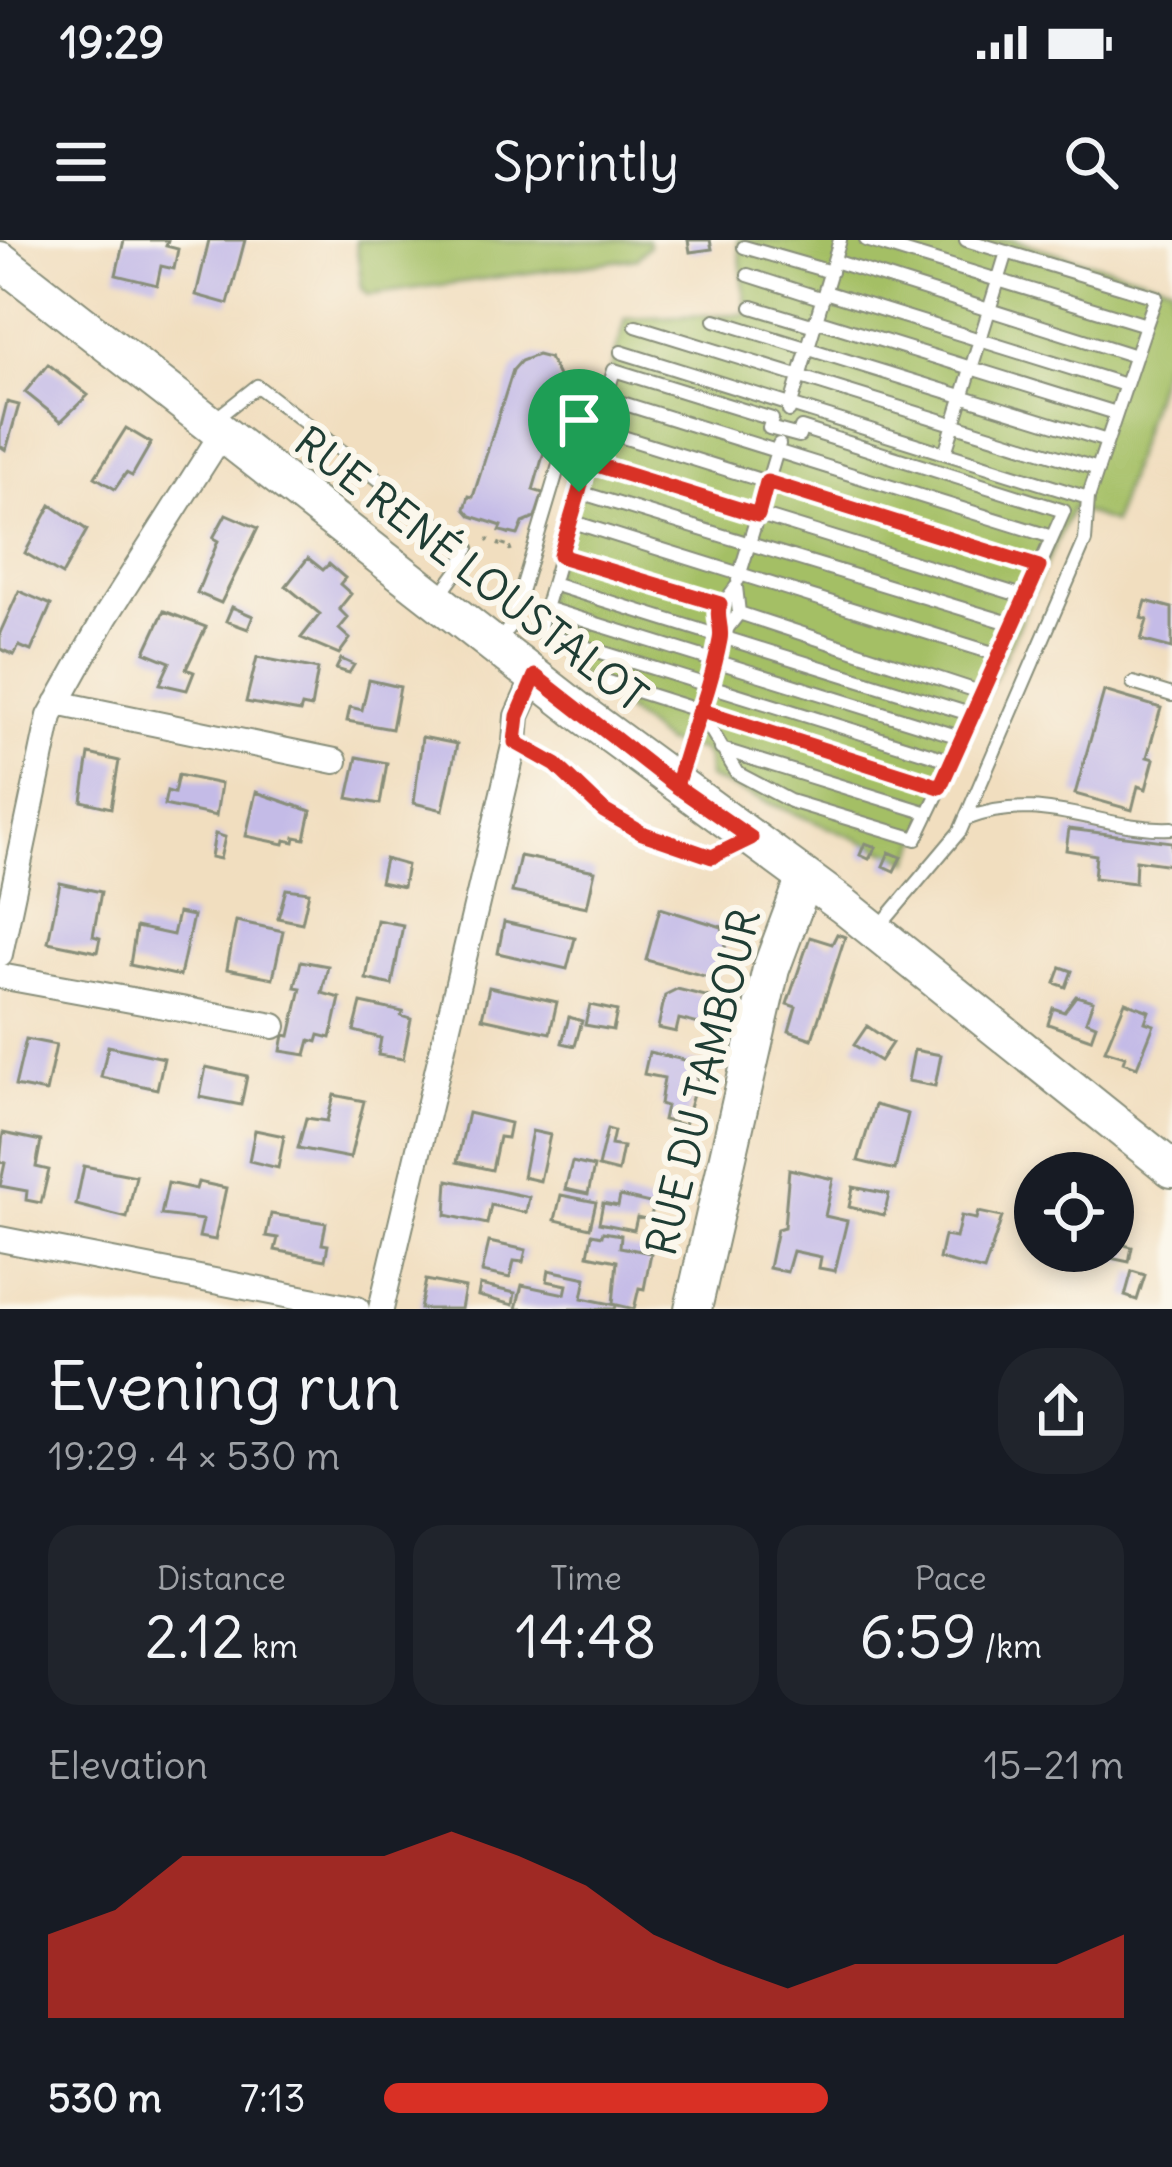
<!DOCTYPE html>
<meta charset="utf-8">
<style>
body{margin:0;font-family:Delius,sans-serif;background:#20242c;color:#f1f3f6;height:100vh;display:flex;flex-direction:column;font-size:45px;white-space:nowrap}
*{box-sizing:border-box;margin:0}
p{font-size:39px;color:#9ea1a6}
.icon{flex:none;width:66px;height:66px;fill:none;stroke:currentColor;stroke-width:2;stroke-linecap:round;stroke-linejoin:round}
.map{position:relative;height:1069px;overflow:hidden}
.details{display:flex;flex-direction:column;background:#171b24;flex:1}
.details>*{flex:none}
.buttons{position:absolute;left:1014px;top:912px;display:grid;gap:24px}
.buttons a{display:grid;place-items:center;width:120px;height:120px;border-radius:50%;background:#171b24;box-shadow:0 6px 18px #0003;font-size:60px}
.pin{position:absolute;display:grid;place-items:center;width:102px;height:102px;color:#fff;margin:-123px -51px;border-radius:50% 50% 50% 0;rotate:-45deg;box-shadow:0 0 12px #0007}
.pin .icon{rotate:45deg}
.round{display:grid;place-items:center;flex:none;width:126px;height:126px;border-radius:48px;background:#20242c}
.summary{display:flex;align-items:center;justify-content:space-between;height:204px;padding:0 48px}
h1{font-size:66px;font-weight:600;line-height:90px}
.stats{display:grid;grid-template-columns:repeat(3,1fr);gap:18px;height:204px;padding:12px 48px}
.stats div{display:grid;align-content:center;border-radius:30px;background:#20242c;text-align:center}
.stats b{font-size:60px;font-weight:600}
.stats small{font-size:33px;font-weight:400}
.stats p{font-size:33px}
.chart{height:336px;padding:24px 48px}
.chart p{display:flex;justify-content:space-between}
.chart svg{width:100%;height:216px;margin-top:12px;fill:#d93025;opacity:.7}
ul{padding:0 48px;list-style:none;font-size:39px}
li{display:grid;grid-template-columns:192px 144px 1fr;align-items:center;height:90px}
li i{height:30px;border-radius:15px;background:#d93025}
.status{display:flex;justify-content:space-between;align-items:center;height:84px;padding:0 60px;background:#171b24;direction:ltr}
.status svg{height:33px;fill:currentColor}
header{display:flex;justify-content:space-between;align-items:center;height:156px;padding:0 48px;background:#171b24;font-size:54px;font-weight:600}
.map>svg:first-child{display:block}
</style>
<div class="status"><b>19:29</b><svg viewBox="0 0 49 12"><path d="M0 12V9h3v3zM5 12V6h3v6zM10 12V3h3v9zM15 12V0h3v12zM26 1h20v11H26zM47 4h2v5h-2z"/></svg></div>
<header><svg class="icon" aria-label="menu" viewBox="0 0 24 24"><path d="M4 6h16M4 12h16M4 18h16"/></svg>Sprintly<svg class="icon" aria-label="search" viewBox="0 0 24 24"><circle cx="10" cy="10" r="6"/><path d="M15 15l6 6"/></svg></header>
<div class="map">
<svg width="1172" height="1069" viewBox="0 0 1172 1069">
<rect width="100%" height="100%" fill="#fbf7ec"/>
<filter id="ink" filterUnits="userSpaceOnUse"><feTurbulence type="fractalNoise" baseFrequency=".00833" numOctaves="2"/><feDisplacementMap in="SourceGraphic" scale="24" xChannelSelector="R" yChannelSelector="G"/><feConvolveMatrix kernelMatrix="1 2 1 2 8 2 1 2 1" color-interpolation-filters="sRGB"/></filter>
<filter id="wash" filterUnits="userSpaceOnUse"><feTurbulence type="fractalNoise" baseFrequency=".004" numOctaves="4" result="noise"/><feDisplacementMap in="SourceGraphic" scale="48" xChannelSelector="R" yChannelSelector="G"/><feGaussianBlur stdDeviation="2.7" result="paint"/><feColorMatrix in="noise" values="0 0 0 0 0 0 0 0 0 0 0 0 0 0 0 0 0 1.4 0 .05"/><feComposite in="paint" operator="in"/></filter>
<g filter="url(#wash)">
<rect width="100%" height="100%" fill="#f1debf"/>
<path fill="#a4bf65" stroke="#627e4c" stroke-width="3" d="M356 0H648L649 5 637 18 368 55 362 48Z
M738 0H1011L1172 45V95L1113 283 1072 268 910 621 708 538 707 518 701 510 665 503 534 395 626 78 747 74Z"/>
<g id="blocks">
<path fill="#c4bbe7" d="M124 0H168L166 6 178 9 174 29 161 26 157 45 116 35Z
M209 0H245L228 64 196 55Z
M688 0H710L712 9 690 12Z
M537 115 549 118 560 140 554 162 563 180 545 190 540 208 545 209 533 250 543 253 535 278 523 283 518 295 500 291 502 286 471 276 465 269 469 256 473 257 513 130 521 121Z
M48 124 88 155 61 181 25 152Z
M7 162 19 165 6 210 0 206V190Z
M126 188 151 203 132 236 126 233 115 249 95 237Z
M51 265 87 290 62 335 25 313Z
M226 274 258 288 221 363 197 353 218 301 213 298Z
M308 318 323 330 329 324 345 338 340 344 351 354 339 369 348 378 339 389 350 399 339 414 301 398 320 374 286 346Z
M19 351 51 365 31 411 19 406 14 415 0 409V393Z
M1146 361 1172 368V408L1141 400 1147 380 1141 378Z
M232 367 253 376 248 389 226 381Z
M164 371 206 387 186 429 194 432 187 450 160 444 170 422 145 412Z
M257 417 318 429 311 468 302 466 300 472 246 462Z
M341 419 354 425 349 433 336 429Z
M369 440 400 447 392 489 347 481 350 467 362 470Z
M1104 451 1161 468 1147 517 1154 519 1146 549 1138 546 1132 570 1075 554Z
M422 497 457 504 443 570 414 563Z
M89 514 119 521 111 568 82 561Z
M357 517 387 523 380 564 348 558Z
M178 535 221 544 216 576 164 565 167 551 174 553Z
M256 552 311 571 305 599 295 597 294 602 285 600 284 604 246 596Z
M1069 589 1172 602V625L1136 620 1135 643 1094 638 1096 615 1066 610Z
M215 594 225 597 220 619 211 617Z
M865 603 876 607 869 619 860 615Z
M889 612 901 617 894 631 883 626Z
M520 616 595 631 587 667 512 652Z
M385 619 407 625 403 647 380 642Z
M60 643 101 652 93 696 100 698 97 712 48 702Z
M286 649 309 652 302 683 278 678Z
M660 668 722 687 726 704 715 739 646 720Z
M178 673 193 676 180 736 130 725 136 687 173 695Z
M377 680 403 685 392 745 366 739Z
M236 681 283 691 273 738 227 729Z
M504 682 575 698 567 729 498 713Z
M837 694 845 697 812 799 789 791 796 767 787 764 810 697 832 704Z
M301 721 328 726 322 753 340 758 331 798 319 795 317 802 310 800 306 815 281 811 284 795 290 796 301 748 295 747Z
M1061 727 1072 731 1066 747 1055 743Z
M489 747 557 762 550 793 482 778Z
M677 749 718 759 711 787 679 779 676 792 658 788 665 755Z
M1076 756 1093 761 1086 781 1096 785 1091 799 1048 784 1053 768 1064 772Z
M1125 762 1149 771 1145 782 1154 785 1137 827 1123 822 1125 816 1105 810Z
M361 763 403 772 401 776 411 779 403 819 378 815 381 798 354 791Z
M590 765 617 771 613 790 585 785Z
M569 777 582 781 575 806 562 803Z
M867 786 892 803 880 821 854 805Z
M26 799 56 805 46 852 15 846Z
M108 806 164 818 157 849 101 837Z
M914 810 941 815 935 846 908 841Z
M649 812 702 824 684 885 663 880 666 866 660 864 664 838 644 834Z
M206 827 247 836 241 865 200 857Z
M334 855 364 861 350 918 298 908 306 878 327 881Z
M875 865 908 874 895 930 858 921Z
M468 873 510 883 507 898 499 897 492 930 457 922Z
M607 889 614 891 611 905 623 907 618 932 598 927Z
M255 890 284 896 278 928 249 921Z
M532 891 550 895 540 941 523 937Z
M3 893 41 901 36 927 49 930 41 963 26 960 27 951 0 946 5 923 0 922Z
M572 922 594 927 588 954 565 949Z
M84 926 136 936 127 978 76 965Z
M789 929 833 939 825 976 847 981 835 1031 819 1028 821 1017 793 1011 787 1032 769 1028 777 989 784 987Z
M448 940 529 957 526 973 491 965 487 984 446 975Z
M198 942 226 948 215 1000 199 997 203 980 161 975 168 943 196 949Z
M853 947 889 954 884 975 849 967Z
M561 955 596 962 590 988 555 980Z
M620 956 654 964 650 980 637 977 634 990 599 983 603 963 618 966Z
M1113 970 1131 974 1124 1005 1132 1007 1129 1022 1087 1013 1113 1011Z
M978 972 1002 977 984 1031 939 1019 944 996 956 998 961 976 976 979Z
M271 974 326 983 322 1004 328 1005 325 1020 275 1010 278 998 266 996Z
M603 992 621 995 620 1007 651 1013 644 1049 639 1048 634 1069 613 1064 617 1021 588 1015 592 994 602 996Z
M489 1002 526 1010 523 1022 514 1021 510 1038 482 1032Z
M549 1030 586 1038 582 1058 616 1065 615 1069H516L522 1045 565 1054 567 1045 547 1041Z
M1132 1031 1145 1035 1137 1060 1125 1056Z
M426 1040 465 1048 461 1069H420Z
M480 1045 515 1053 513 1065 478 1056Z"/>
</g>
</g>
<g filter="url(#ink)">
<use href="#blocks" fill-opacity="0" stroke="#888e7a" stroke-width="3"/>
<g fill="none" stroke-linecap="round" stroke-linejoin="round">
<g stroke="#888e7a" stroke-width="16">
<path id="lane" d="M866 0 1146 85 1088 258 1085 301 960 591 880 686
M966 0 1156 57 1146 85
M744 7 831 32
M834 21 1135 116
M748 35 823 59
M825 52 1125 145
M752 67 815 86
M715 80 1107 201
M816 80 1116 173
M636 86 1098 229
M621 112 1088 258
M606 158 1052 297
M789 171 840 0
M214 180 257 146 468 308 459 329 440 355
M597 189 1039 327
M945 213 1007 12
M588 222 1026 357
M579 252 1013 384
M570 281 999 415
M560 316 720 364
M738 340 779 204
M552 344 973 475
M545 368 963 498
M739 373 983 453
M500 401 511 385 583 145
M602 440 941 547 916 599 790 561 737 533 699 470
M1133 443 1172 455
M516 502 556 525 605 571 642 593 712 617 746 602
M721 509 928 573
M679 536 722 395 739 373 736 347 717 372 722 395
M941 547 1064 271 801 188 799 196 769 188 772 179 614 130 540 386 543 394 952 521
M966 579C1042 549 1099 591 1172 588"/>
</g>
<g stroke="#888e7a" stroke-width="28">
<path id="street" d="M57 463 335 521
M0 714 50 476 106 376 223 192
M0 736 274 786
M0 999 357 1069
M381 1069 515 502 517 476 535 436"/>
</g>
<g stroke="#888e7a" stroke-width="40">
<path id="secondary" d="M0 20 580 472 844 666 1172 929
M693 1069 771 729 805 638"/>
</g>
<path stroke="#888e7a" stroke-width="4.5" stroke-dasharray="3 9" stroke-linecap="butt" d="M487 299 510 309 515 307
M504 306 508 293"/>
<use href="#lane" stroke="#fff" stroke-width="12"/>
<use href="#street" stroke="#fff" stroke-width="24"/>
<use href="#secondary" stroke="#fff" stroke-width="36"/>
</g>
</g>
<g fill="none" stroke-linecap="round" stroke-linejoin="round" filter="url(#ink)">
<g stroke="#fff" stroke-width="24">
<path id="route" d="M579 252 560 316 720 364C715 377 723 387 720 400 711 449 690 498 676 546L535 436 518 476 515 502 556 525 604 571 642 593 712 617 751 598 676 546 699 470 940 547 1039 327 767 242 758 275 587 222 579 252"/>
</g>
<use href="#route" stroke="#d93025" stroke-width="15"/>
</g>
<g text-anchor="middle" stroke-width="12" stroke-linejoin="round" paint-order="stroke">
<g font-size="42" fill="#1f3d34" stroke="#fbf7ec">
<text transform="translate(471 329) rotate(38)" y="15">RUE RENÉ LOUSTALOT</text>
<text transform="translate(703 842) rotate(-76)" y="15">RUE DU TAMBOUR</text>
</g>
</g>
</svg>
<div class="buttons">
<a><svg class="icon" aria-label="locate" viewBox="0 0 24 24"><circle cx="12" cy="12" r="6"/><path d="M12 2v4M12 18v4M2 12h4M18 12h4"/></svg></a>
</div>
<div class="pin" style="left:579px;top:252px;background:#1e9e55"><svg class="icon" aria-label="arrive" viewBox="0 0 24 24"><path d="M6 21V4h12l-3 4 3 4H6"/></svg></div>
</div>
<section class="details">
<div class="summary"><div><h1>Evening run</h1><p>19:29 · 4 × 530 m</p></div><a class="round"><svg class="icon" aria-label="share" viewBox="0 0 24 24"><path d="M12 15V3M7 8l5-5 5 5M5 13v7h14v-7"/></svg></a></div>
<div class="stats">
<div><p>Distance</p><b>2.12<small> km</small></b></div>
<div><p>Time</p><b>14:48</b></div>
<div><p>Pace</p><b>6:59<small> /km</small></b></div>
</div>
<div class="chart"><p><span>Elevation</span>15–21 m</p>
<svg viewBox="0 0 160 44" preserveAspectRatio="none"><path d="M0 44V27L10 22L20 11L30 11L40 11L50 11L60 6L70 11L80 17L90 27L100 33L110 38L120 33L130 33L140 33L150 33L160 27V44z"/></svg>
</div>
<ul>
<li><b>530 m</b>7:13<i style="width:60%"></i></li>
</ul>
</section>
